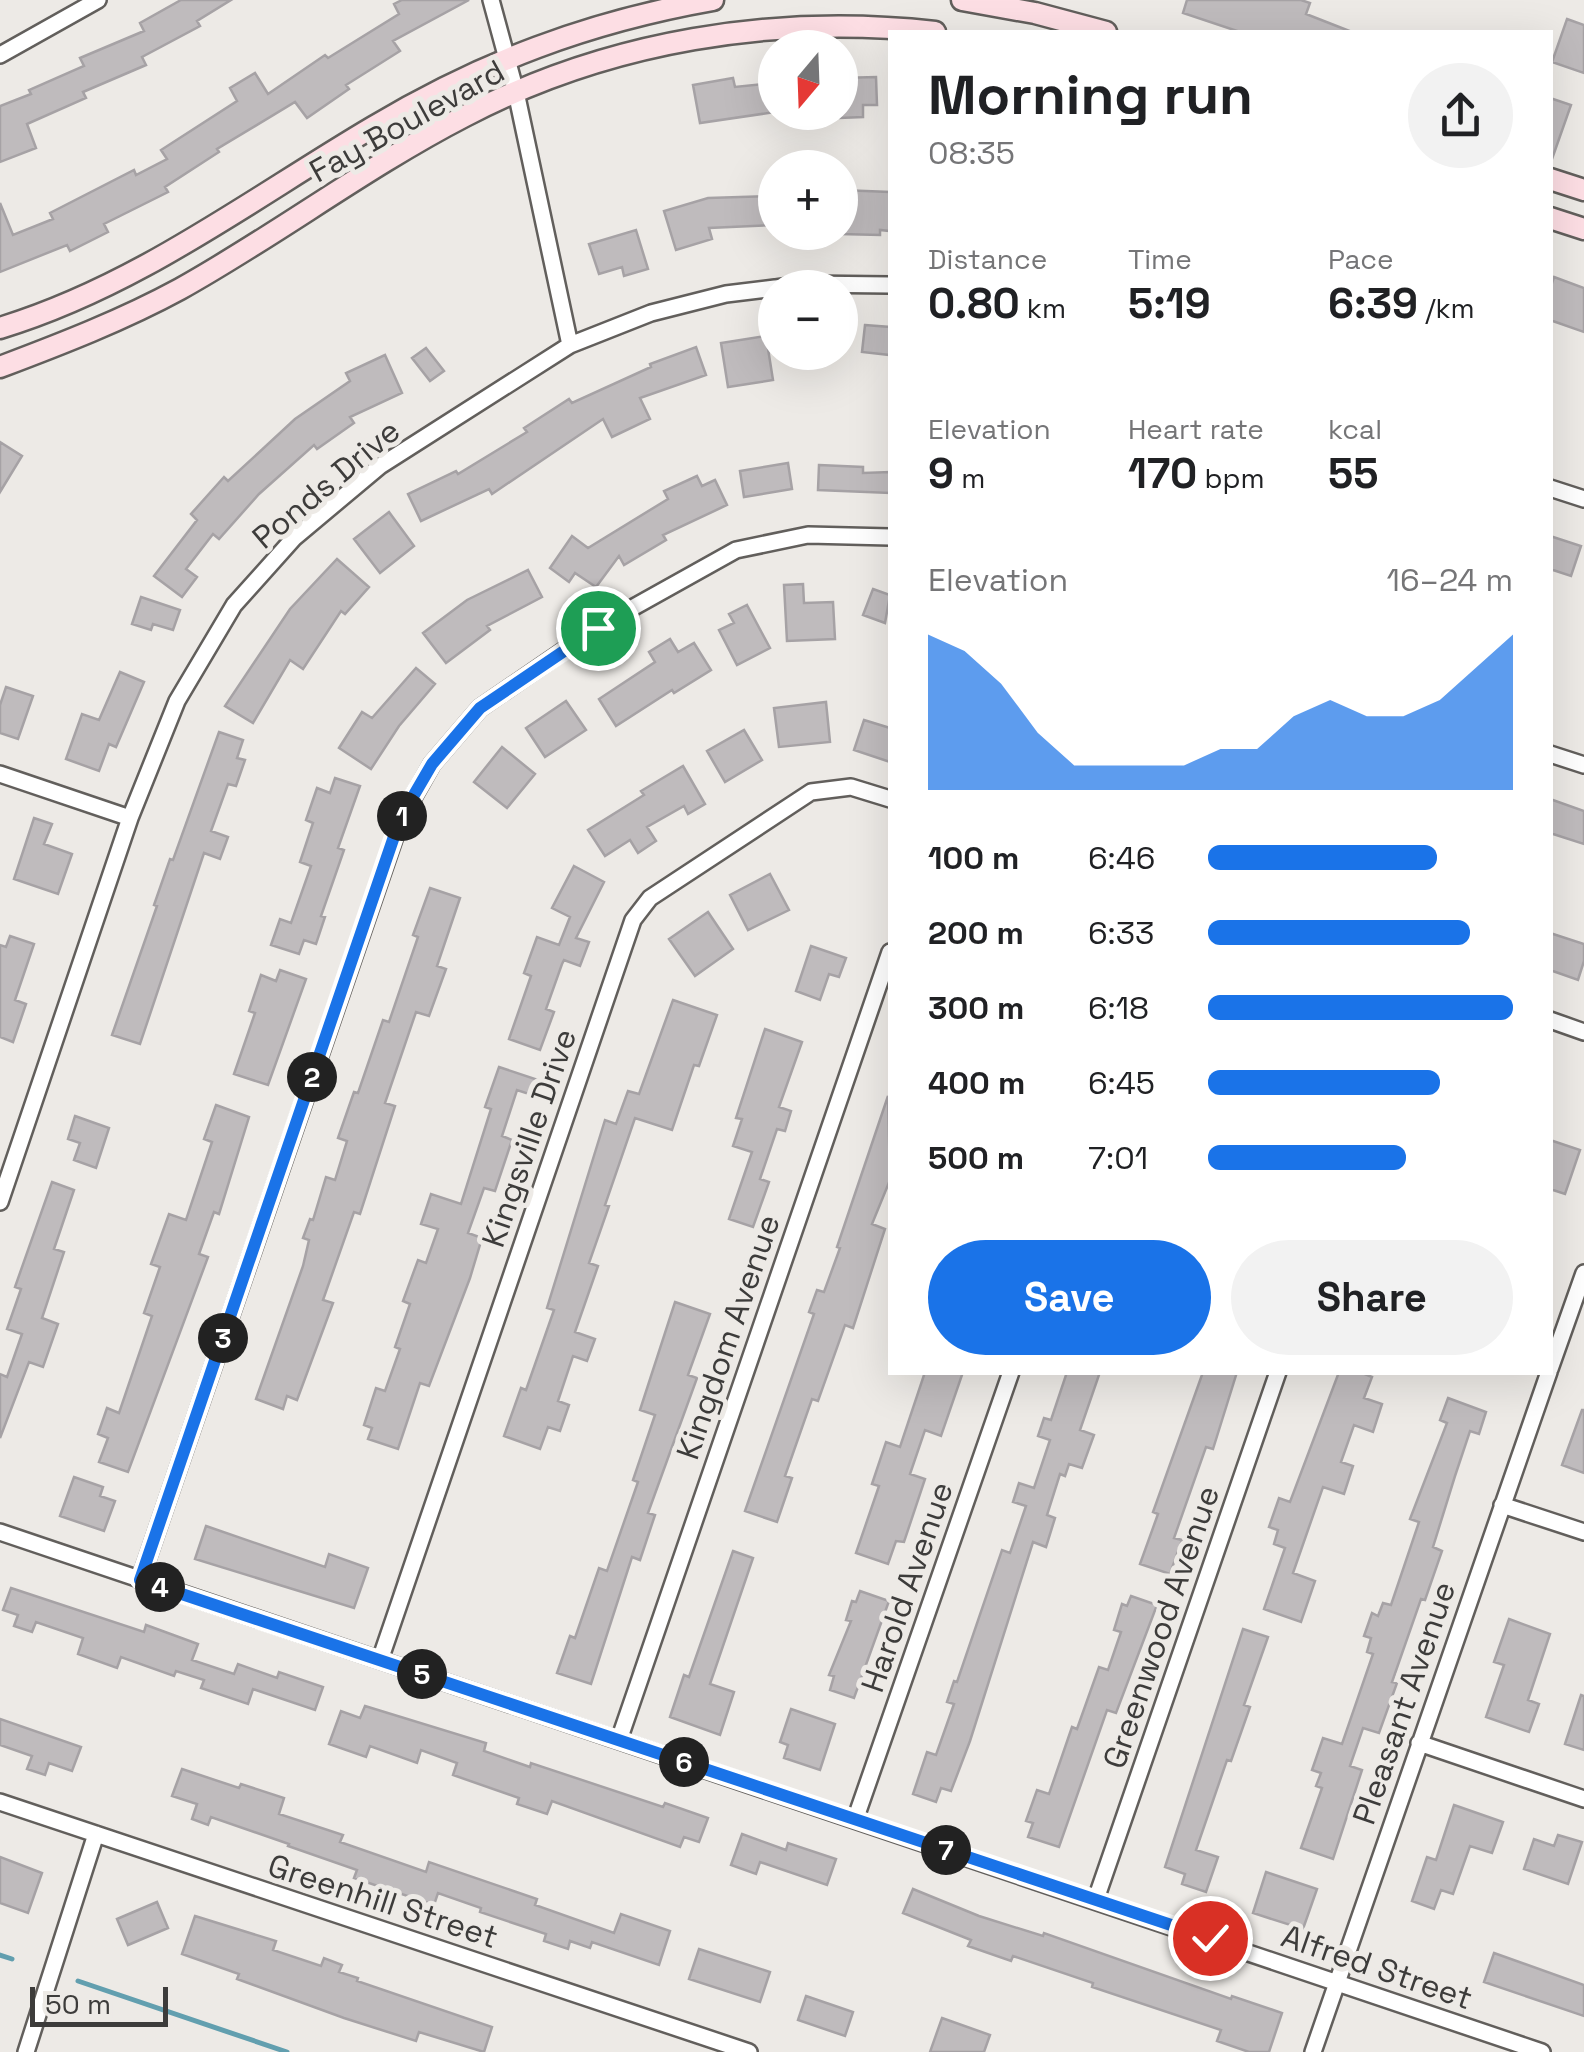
<!DOCTYPE html>
<meta charset="utf-8">
<style>
body{margin:0;font-family:"Space Grotesk",sans-serif;background:#f2f2f2;color:#202124;height:100vh;display:flex;flex-direction:column;font-size:38px;white-space:nowrap}
*{box-sizing:border-box;margin:0}
p{font-size:32px;color:#757577}
.icon{flex:none;width:55px;height:55px;fill:none;stroke:currentColor;stroke-width:2;stroke-linecap:round;stroke-linejoin:round}
.map{position:relative;flex:1;overflow:hidden}
.sheet{position:absolute;left:888px;top:30px;width:665px;height:1345px;display:flex;flex-direction:column;background:#fff;border-radius:0px;box-shadow:0 10px 40px #0002}
.sheet>*{flex:none}
.needle{width:65px;rotate:199deg}
.controls{position:absolute;left:758px;top:30px;display:grid;gap:20px}
.controls a{display:grid;place-items:center;width:100px;height:100px;border-radius:50%;background:#fff;box-shadow:0 10px 40px #0002;font-size:50px}
.scale{position:absolute;left:30px;bottom:25px;width:138px;box-sizing:border-box;padding-left:10px;border:5px solid #3d3c3b;border-top:0;font-size:28px;line-height:35px;white-space:nowrap;color:#3d3c3b;-webkit-text-stroke:8px #edeae6;paint-order:stroke}
.pin{position:absolute;display:grid;place-items:center;width:85px;height:85px;color:#fff;margin:-42px;border:5px solid #fff;border-radius:50%;box-shadow:0 2px 10px #0007}
.km{position:absolute;width:50px;height:50px;margin:-25px;border-radius:50%;background:#222;color:#fff;font-size:28px;line-height:50px;text-align:center}
.round{display:grid;place-items:center;flex:none;width:105px;height:105px;border-radius:52px;background:#f2f2f2}
.headline{display:flex;align-items:center;justify-content:space-between;height:170px;padding:0 40px}
h1{font-size:55px;font-weight:700;line-height:75px}
.figures{display:grid;grid-template-columns:repeat(3,1fr);gap:15px;height:170px;padding:10px 40px}
.figures div{display:grid;align-content:center}
.figures b{font-size:42px;font-weight:700}
.figures small{font-size:28px;font-weight:400}
.figures p{font-size:28px}
.chart{height:280px;padding:20px 40px}
.chart p{display:flex;justify-content:space-between}
.chart svg{width:100%;height:180px;margin-top:10px;fill:#1a73e8;opacity:.7}
.button{display:flex;gap:20px;margin-top:auto;padding:20px 40px}
.button a{flex:1;height:115px;border-radius:60px;background:#1a73e8;color:#fff;font-size:40px;font-weight:700;line-height:115px;text-align:center}
.button a+a{background:#f2f2f2;color:#202124}
ul{padding:0 40px;list-style:none;font-size:32px}
li{display:grid;grid-template-columns:160px 120px 1fr;align-items:center;height:75px}
li i{height:25px;border-radius:12px;background:#1a73e8}
.map>svg:first-child{display:block}
</style>
<div class="map">
<svg width="1584" height="2052" viewBox="0 0 1584 2052">
<rect width="100%" height="100%" fill="#edeae6"/>
<g fill="none" stroke-linecap="round" stroke-linejoin="round">
<path stroke="#629faf" stroke-width="5" d="M0 1955 12 1959
M78 1981 287 2052"/>
</g>
<path fill="#bfbbbd" stroke="#a6a2a5" stroke-width="2.5" d="M181 0H231L197 21 200 26 142 57 146 65 83 92 86 98 27 124 36 148 0 162V106L31 94 29 90 84 66 80 58 144 31 140 23Z
M402 0H469L393 41 400 51 346 85 349 89 307 118 295 102 217 149 219 152 165 187 168 192 104 224 108 232 70 251 67 245 0 272V203L13 235 53 219 50 213 134 170 136 175 167 159 161 150 237 101 230 88 255 73 268 94 325 55 328 58 399 14 394 4Z
M1187 0H1301L1310 3 1306 14 1352 32H1240L1183 13Z
M1567 19 1584 25V73L1552 62Z
M876 77 877 105H863V117L840 118V78Z
M733 78 735 87 775 83V112L700 123 693 85Z
M1550 98 1571 105 1552 159H1550Z
M840 190 890 192V231L880 230V235L840 234Z
M775 196V225L709 228 712 239 676 250 664 211 708 198Z
M636 230 648 269 624 276 622 267 599 274 589 244Z
M1554 277 1584 288V332L1550 320V289Z
M865 325 890 327V355L862 352Z
M766 336 773 380 728 387 721 343Z
M696 347 706 375 640 398 650 419 612 437 603 419 492 494 489 489 421 521 408 494 456 471 458 474 527 432 524 428 569 399 572 403 651 367 650 364Z
M426 348 444 371 430 381 412 358Z
M385 355 402 393 350 417 354 423 317 449 314 445 259 494 219 539 213 534 186 569 197 577 182 597 154 576 197 520 191 514 224 477 228 481 295 419 350 381 346 373Z
M0 442 22 456 0 492Z
M788 463 792 489 744 497 740 471Z
M819 465 863 467V473L890 472V493L818 490Z
M697 476 702 486 715 480 727 505 663 535 666 540 624 565 619 556 596 587 575 573 569 582 550 568 572 536 588 548 668 499 664 491Z
M389 512 414 546 380 573 354 539Z
M1550 536 1581 546 1571 576 1550 569Z
M337 559 369 587 345 614 341 611 303 669 290 660 253 723 225 706 290 609Z
M528 570 542 597 487 626 490 630 446 663 423 633 467 600Z
M803 584 804 603 833 602 835 639 787 641 784 585Z
M873 589 890 595 885 623 863 615Z
M141 597 180 610 173 630 153 624 151 630 132 624Z
M747 605 770 648 737 665 719 630 734 623 729 614Z
M670 639 678 652 694 643 711 670 674 693 672 690 616 726 599 699 655 662 649 652Z
M416 668 435 684 399 726 371 769 339 748 362 712 372 718Z
M120 672 144 682 116 747 109 744 99 771 66 759 82 714 99 720Z
M6 687 33 696 18 739 0 733V705Z
M566 701 586 730 545 757 526 728Z
M826 702 830 742 779 747 774 708Z
M864 720 890 728V762L854 750Z
M744 730 762 760 725 782 707 751Z
M219 732 243 740 237 758 245 760 236 786 228 784 211 831 228 837 220 859 204 853 140 1044 112 1035 157 906 154 905 170 859 173 860Z
M502 747 535 774 507 808 474 782Z
M683 766 705 804 688 814 684 806 647 827 656 841 638 853 630 840 605 856 588 830 644 795 641 791Z
M335 778 360 786 338 848 344 850 321 916 325 917 316 944 304 940 299 954 271 945 280 919 291 923 311 866 300 862 313 823 306 820 317 788 330 793Z
M1550 799 1584 811V844L1550 833Z
M34 818 52 824 44 844 72 854 58 894 14 879Z
M574 866 604 882 576 938 589 942 580 966 564 960 562 964 546 1009 554 1012 540 1050 509 1039 531 976 524 973 537 937 559 945 570 917 552 908Z
M770 874 789 910 748 930 730 895Z
M430 888 460 898 437 966 446 969 429 1016 416 1012 385 1103 395 1106 360 1214 354 1212 323 1300 333 1303 297 1400 287 1396 283 1409 256 1399 303 1266 309 1240 303 1238 310 1219 313 1220 326 1177 335 1180 347 1141 338 1138 354 1092 358 1093 383 1020 389 1022 418 937 413 935Z
M708 912 733 949 695 976 669 939Z
M1550 933 1584 944V961L1578 980 1550 970Z
M10 936 34 944 15 1000 26 1004 13 1042 0 1037V945L6 947Z
M811 946 846 958 839 977 829 974 820 1000 796 991Z
M280 970 306 979 268 1085 234 1074 255 1013 249 1011 261 975 276 981Z
M673 1000 717 1015 699 1066 694 1065 672 1130 635 1118 605 1205 609 1206 589 1263 598 1266 575 1332 595 1339 587 1361 573 1356 558 1401 569 1405 560 1431 548 1427 540 1449 504 1436 521 1388 526 1390 554 1310 547 1308 605 1120 616 1124 628 1091 639 1094Z
M765 1029 802 1042 779 1107 791 1111 785 1131 777 1129 760 1179 769 1182 753 1227 729 1219 752 1152 733 1146 742 1119 736 1118Z
M499 1067 538 1080 532 1095 517 1090 502 1136 512 1140 495 1191 484 1188 468 1233 482 1238 470 1278 429 1386 420 1383 398 1449 368 1439 372 1428 364 1425 376 1388 385 1391 400 1349 395 1347 410 1304 403 1301 418 1260 426 1263 438 1229 421 1224 431 1194 461 1204 491 1109 485 1107Z
M888 1096 890 1180 872 1224 885 1229 853 1328 845 1325 818 1401 812 1399 785 1476 792 1478 777 1522 745 1511 814 1314 809 1312 817 1290 824 1292 840 1248 837 1247Z
M216 1105 249 1117 219 1214 214 1212 199 1254 208 1257 128 1472 99 1462 108 1438 98 1434 107 1408 119 1413 152 1316 144 1313 160 1267 151 1264 169 1214 186 1220 212 1142 204 1139Z
M75 1116 109 1128 96 1168 74 1160 80 1143 68 1139Z
M1550 1140 1580 1150 1565 1194 1550 1189Z
M52 1182 74 1190 54 1249 64 1252 42 1318 58 1324 43 1367 29 1362 0 1438V1374L7 1377 22 1334 7 1329 21 1289 15 1287Z
M675 1302 710 1314 688 1375 697 1378 648 1513 655 1515 640 1560 632 1557 591 1684 557 1673 570 1636 575 1638 599 1568 607 1571 638 1482 633 1480 655 1415 640 1410Z
M925 1372H963L941 1436 925 1430 910 1474 925 1479 904 1542 896 1541 888 1564 856 1553 879 1486 872 1484 886 1442 900 1447Z
M1067 1372H1100L1080 1430 1094 1435 1082 1468 1069 1464 1065 1476 1060 1474 1047 1515 1055 1518 1046 1547 1033 1542 970 1741 951 1791 941 1788 936 1802 913 1794 927 1752 936 1755 954 1704 947 1702 954 1681 957 1682 1002 1550 1010 1553 1026 1506 1013 1502 1019 1483 1034 1488 1050 1440 1038 1436 1044 1418 1051 1420Z
M1203 1372H1237L1213 1449 1206 1447 1174 1538 1182 1540 1170 1574 1140 1564 1158 1514 1153 1512Z
M1339 1372H1360L1372 1377 1364 1398 1382 1404 1373 1432 1354 1425 1341 1462 1353 1466 1344 1494 1323 1487 1293 1573 1315 1581 1301 1622 1264 1609 1285 1548 1274 1544 1278 1530 1269 1527 1279 1498 1290 1502Z
M1448 1398 1486 1412 1479 1434 1470 1431 1455 1476 1433 1547 1442 1551 1425 1600 1421 1599 1392 1682 1397 1683 1379 1733 1363 1728 1350 1766 1362 1770 1333 1859 1301 1848 1322 1788 1316 1786 1321 1773 1312 1770 1323 1738 1342 1744 1373 1654 1367 1652 1371 1638 1364 1636 1372 1613 1378 1616 1383 1603 1391 1605 1419 1522 1410 1519 1447 1423 1440 1420Z
M1582 1410H1584V1473L1562 1465Z
M74 1477 103 1487 100 1496 115 1501 104 1531 60 1516Z
M206 1526 325 1567 329 1554 368 1568 354 1608 195 1559Z
M733 1551 753 1558 710 1684 734 1692 720 1735 670 1717 684 1675 689 1677Z
M11 1588 144 1632 146 1625 198 1644 192 1660 234 1674 238 1664 277 1678 279 1672 323 1687 315 1710 253 1689 248 1704 201 1688 204 1680 176 1671 174 1676 121 1657 117 1668 78 1654 83 1638 36 1622 32 1632 14 1626 18 1615 3 1610Z
M860 1591 889 1601 854 1698 830 1690 834 1676 829 1675 851 1621 846 1620 852 1601 856 1602Z
M1131 1596 1157 1605 1116 1713 1107 1710 1059 1847 1028 1837 1033 1823 1026 1821 1037 1790 1049 1794 1072 1727 1077 1729 1099 1667 1108 1670 1121 1632 1114 1630 1122 1604 1127 1606Z
M1509 1619 1550 1634 1528 1700 1539 1704 1529 1732 1486 1717 1504 1665 1494 1662Z
M1243 1629 1268 1637 1244 1705 1250 1707 1231 1761 1227 1760 1196 1850 1218 1857 1206 1892 1182 1884 1185 1874 1165 1867Z
M1581 1695 1584 1696V1750L1565 1744Z
M365 1706 486 1743 484 1751 530 1767 531 1763 663 1807 665 1803 708 1818 699 1842 684 1837 680 1847 552 1801 547 1814 517 1804 519 1798 453 1775 457 1763 421 1750 417 1763 370 1746 366 1757 329 1744 341 1711 360 1718Z
M791 1709 835 1724 820 1770 784 1758 788 1745 780 1742Z
M0 1719 81 1747 72 1771 49 1763 45 1775 27 1769 32 1756 0 1745Z
M182 1769 239 1788 241 1784 284 1798 279 1814 343 1835 340 1842 426 1872 429 1862 537 1899 535 1905 614 1933 621 1914 670 1931 659 1965 592 1942 590 1948 570 1941 568 1949 544 1941 546 1934 480 1912 481 1908 438 1893 434 1905 354 1878 357 1870 288 1846 289 1844 211 1817 208 1825 192 1819 197 1804 172 1796Z
M1454 1805 1503 1822 1492 1853 1470 1846 1453 1894 1441 1890 1434 1909 1412 1901 1427 1857 1436 1860Z
M742 1834 786 1850 788 1843 836 1859 827 1885 760 1862 756 1874 731 1865Z
M1558 1835 1582 1842 1568 1884 1524 1869 1534 1839 1554 1846Z
M0 1857 42 1873 28 1913 0 1903Z
M1266 1872 1317 1889 1303 1929 1253 1913Z
M913 1889 979 1916 1043 1936 1044 1933 1231 1999 1232 1996 1282 2013 1269 2052H1249L1217 2041 1221 2030 1092 1987 1093 1983 1013 1956 1011 1961 968 1946 971 1940 903 1913Z
M157 1902 168 1928 128 1945 117 1919Z
M195 1916 276 1941 273 1950 321 1966 324 1958 342 1965 339 1972 358 1978 357 1981 492 2027 484 2052 419 2032 416 2041 344 2018 237 1979 239 1974 182 1954Z
M699 1949 770 1972 760 2002 689 1979Z
M1494 1953 1584 1985V2016L1484 1982Z
M806 1996 853 2012 845 2036 798 2020Z
M942 2018 990 2035 984 2052H930Z"/>
<g fill="none" stroke-linecap="round" stroke-linejoin="round">
<g stroke="#625f5c" stroke-width="20">
<path id="minor" d="M491 0 516 92 570 345
M0 55 98 0
M776 288 803 284 890 285
M1550 488 1584 499
M1550 754 1584 765
M0 774 130 818
M1550 1020 1584 1032
M0 1202 130 818 177 701 234 605 294 538 380 466 570 345 651 313 726 294 775 288
M1550 1369 1584 1273
M1502 1505 1584 1532
M0 1532 1542 2052
M140 1580 401 819 432 764 480 708 598 627 736 550 808 535 890 537
M380 1660 633 920 650 898 811 792 851 787 890 799
M619 1740 890 952
M1419 1743 1584 1799
M0 1802 749 2052
M855 1820 1011 1372
M1096 1899 1278 1372
M26 2052 96 1834
M1313 2052 1549 1372"/>
</g>
<g stroke="#625f5c" stroke-width="25">
<path id="secondary" d="M962 0 1035 13 1106 32
M1550 179 1584 190
M1550 218 1584 229
M0 328C138 286 251 199 373 127 482 62 588 22 713 0
M0 367C61 344 123 320 180 289 277 235 366 167 465 116 608 41 775 14 935 32"/>
</g>
<use href="#minor" stroke="#fff" stroke-width="15"/>
<use href="#secondary" stroke="#fddee4" stroke-width="20"/>
</g>
<g fill="none" stroke-linecap="round" stroke-linejoin="round">
<g stroke="#fff" stroke-width="20">
<path id="route" d="M598 628 480 708 432 764 400 819 140 1580 1210 1938"/>
</g>
<use href="#route" stroke="#1a73e8" stroke-width="12"/>
</g>
<g text-anchor="middle" stroke-width="10" stroke-linejoin="round" paint-order="stroke">
<g font-size="32" fill="#3d3c3b" stroke="#edeae6">
<text transform="translate(407 121) rotate(-29)" y="11">Fay Boulevard</text>
<text transform="translate(326 484) rotate(-40)" y="11">Ponds Drive</text>
<text transform="translate(529 1138) rotate(-71)" y="11">Kingsville Drive</text>
<text transform="translate(728 1337) rotate(-71)" y="11">Kingdom Avenue</text>
<text transform="translate(907 1587) rotate(-71)" y="11">Harold Avenue</text>
<text transform="translate(1161 1627) rotate(-71)" y="11">Greenwood Avenue</text>
<text transform="translate(1404 1703) rotate(-71)" y="11">Pleasant Avenue</text>
<text transform="translate(383 1901) rotate(18)" y="11">Greenhill Street</text>
<text transform="translate(1377 1967) rotate(19)" y="11">Alfred Street</text>
</g>
</g>
</svg>
<div class="controls">
<a><svg class="needle" viewBox="-14 -14 28 28"><path d="M0-13l5 13h-10z" fill="#e53935"/><path d="M0 13l5-13h-10z" fill="#757577"/></svg></a>
<a>+</a>
<a>−</a>
</div>
<div class="scale">50 m</div>
<div class="pin" style="left:598px;top:628px;background:#1e9e55"><svg class="icon" aria-label="arrive" viewBox="0 0 24 24"><path d="M6 21V4h12l-3 4 3 4H6"/></svg></div>
<div class="pin" style="left:1210px;top:1938px;background:#d93025"><svg class="icon" aria-label="check" viewBox="0 0 24 24"><path d="M5 12l5 5 9-10"/></svg></div>
<b class="km" style="left:402px;top:816px">1</b>
<b class="km" style="left:312px;top:1077px">2</b>
<b class="km" style="left:223px;top:1338px">3</b>
<b class="km" style="left:160px;top:1587px">4</b>
<b class="km" style="left:422px;top:1674px">5</b>
<b class="km" style="left:684px;top:1762px">6</b>
<b class="km" style="left:946px;top:1850px">7</b>
<section class="sheet">
<div class="headline"><div><h1>Morning run</h1><p>08:35</p></div><a class="round"><svg class="icon" aria-label="share" viewBox="0 0 24 24"><path d="M12 15V3M7 8l5-5 5 5M5 13v7h14v-7"/></svg></a></div>
<div class="figures">
<div><p>Distance</p><b>0.80<small> km</small></b></div>
<div><p>Time</p><b>5:19</b></div>
<div><p>Pace</p><b>6:39<small> /km</small></b></div>
</div>
<div class="figures">
<div><p>Elevation</p><b>9<small> m</small></b></div>
<div><p>Heart rate</p><b>170<small> bpm</small></b></div>
<div><p>kcal</p><b>55</b></div>
</div>
<div class="chart"><p><span>Elevation</span>16–24 m</p>
<svg viewBox="0 0 160 44" preserveAspectRatio="none"><path d="M0 44V6L10 10L20 18L30 30L40 38L50 38L60 38L70 38L80 34L90 34L100 26L110 22L120 26L130 26L140 22L150 14L160 6V44z"/></svg>
</div>
<ul>
<li><b>100 m</b>6:46<i style="width:75%"></i></li>
<li><b>200 m</b>6:33<i style="width:86%"></i></li>
<li><b>300 m</b>6:18<i style="width:100%"></i></li>
<li><b>400 m</b>6:45<i style="width:76%"></i></li>
<li><b>500 m</b>7:01<i style="width:65%"></i></li>
</ul>
<div class="button"><a>Save</a><a>Share</a></div>
</section>
</div>
